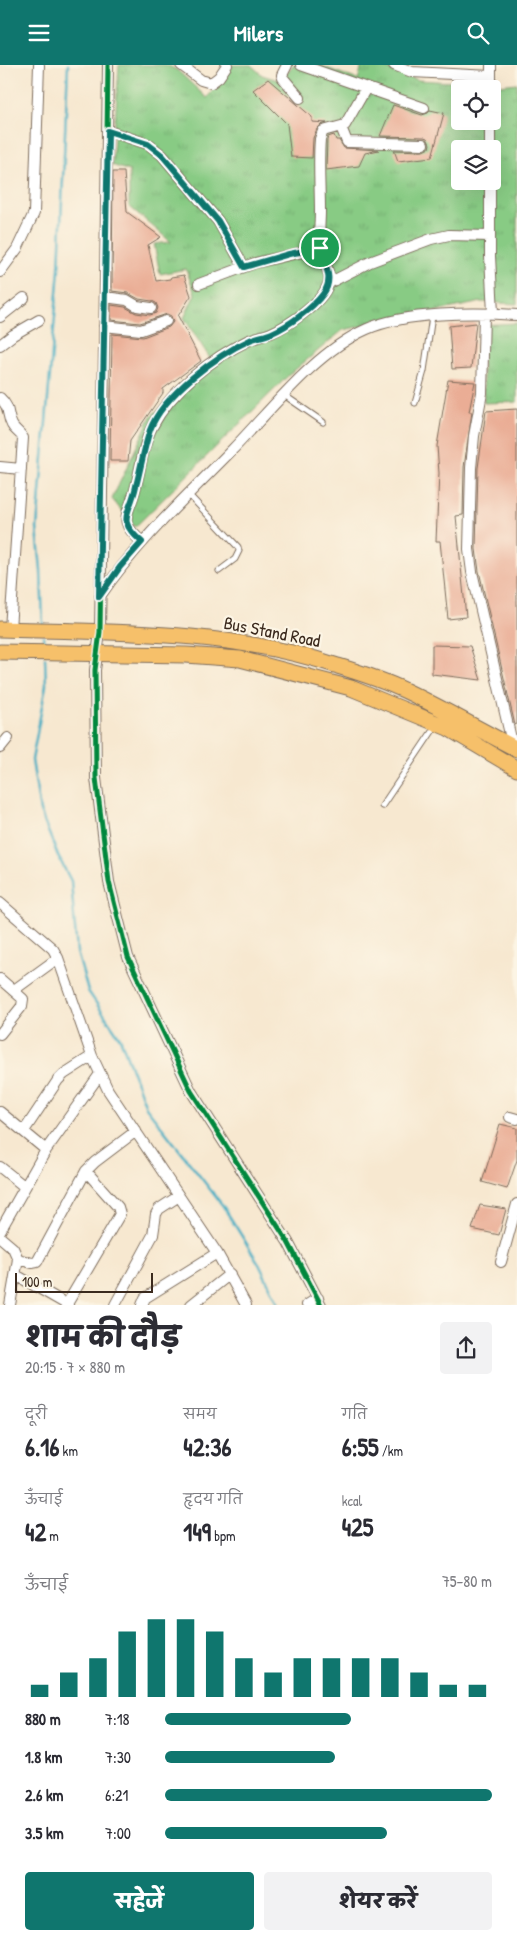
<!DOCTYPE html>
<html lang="hi">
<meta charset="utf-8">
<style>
body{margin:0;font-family:"Patrick Hand","Playpen Sans Deva",sans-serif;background:#f2f2f3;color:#2b2b33;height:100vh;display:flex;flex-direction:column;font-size:19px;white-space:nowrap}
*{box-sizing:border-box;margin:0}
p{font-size:16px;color:#7c7c81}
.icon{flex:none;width:28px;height:28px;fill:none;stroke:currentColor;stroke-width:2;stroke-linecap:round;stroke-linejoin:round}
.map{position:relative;height:1240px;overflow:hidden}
.side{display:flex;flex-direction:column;background:#fff;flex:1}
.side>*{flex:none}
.tools{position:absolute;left:451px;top:15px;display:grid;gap:10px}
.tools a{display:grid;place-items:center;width:50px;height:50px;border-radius:5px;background:#fff;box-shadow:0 5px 20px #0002;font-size:25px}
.scale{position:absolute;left:15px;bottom:12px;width:138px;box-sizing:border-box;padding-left:5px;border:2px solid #3b2a1e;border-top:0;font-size:14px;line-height:18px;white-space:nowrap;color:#3b2a1e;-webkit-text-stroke:4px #fcf5e5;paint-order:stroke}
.pin{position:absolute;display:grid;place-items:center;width:42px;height:42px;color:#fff;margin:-21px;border:2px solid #fff;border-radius:50%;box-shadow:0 1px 5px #0007}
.round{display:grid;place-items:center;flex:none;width:52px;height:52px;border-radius:5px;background:#f2f2f3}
.overview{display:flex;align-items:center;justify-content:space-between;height:85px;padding:0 25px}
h1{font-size:28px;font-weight:800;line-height:38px}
.figures{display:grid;grid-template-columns:repeat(3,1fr);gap:8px;height:85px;padding:5px 25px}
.figures div{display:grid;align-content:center}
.figures b{font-size:25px;font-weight:800}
.figures small{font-size:14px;font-weight:400}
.figures p{font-size:14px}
.chart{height:140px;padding:10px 25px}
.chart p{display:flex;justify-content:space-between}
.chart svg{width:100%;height:90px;margin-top:5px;stroke:#0f766e;stroke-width:6}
.button{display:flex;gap:10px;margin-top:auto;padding:10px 25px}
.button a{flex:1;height:58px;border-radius:5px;background:#0f766e;color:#fff;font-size:20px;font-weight:800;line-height:58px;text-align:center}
.button a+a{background:#f2f2f3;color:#2b2b33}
ul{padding:0 25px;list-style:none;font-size:16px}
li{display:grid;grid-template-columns:80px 60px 1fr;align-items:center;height:38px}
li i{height:12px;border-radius:6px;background:#0f766e}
header{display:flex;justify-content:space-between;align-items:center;height:65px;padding:0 25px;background:#0f766e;color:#fff;font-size:22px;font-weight:800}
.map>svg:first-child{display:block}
</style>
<header><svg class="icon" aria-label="menu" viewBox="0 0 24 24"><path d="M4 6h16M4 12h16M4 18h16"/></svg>Milers<svg class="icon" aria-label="search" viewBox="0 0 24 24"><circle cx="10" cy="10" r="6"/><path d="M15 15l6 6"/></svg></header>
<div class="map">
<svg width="517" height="1240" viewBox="0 0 517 1240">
<defs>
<pattern id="grass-tufts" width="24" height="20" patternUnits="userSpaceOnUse" patternTransform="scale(1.25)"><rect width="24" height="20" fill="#88cb84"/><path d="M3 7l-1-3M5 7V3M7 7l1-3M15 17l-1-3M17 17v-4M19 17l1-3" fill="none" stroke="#76ae72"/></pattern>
</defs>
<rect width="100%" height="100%" fill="#fcf5e5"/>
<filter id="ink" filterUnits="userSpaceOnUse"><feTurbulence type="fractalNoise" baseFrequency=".02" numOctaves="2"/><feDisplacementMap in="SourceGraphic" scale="10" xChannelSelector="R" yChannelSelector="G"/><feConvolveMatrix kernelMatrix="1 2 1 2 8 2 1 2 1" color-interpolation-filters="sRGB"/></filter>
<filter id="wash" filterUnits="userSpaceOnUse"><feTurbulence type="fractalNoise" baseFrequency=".0096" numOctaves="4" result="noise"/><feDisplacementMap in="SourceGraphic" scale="20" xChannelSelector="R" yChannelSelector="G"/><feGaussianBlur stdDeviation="1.12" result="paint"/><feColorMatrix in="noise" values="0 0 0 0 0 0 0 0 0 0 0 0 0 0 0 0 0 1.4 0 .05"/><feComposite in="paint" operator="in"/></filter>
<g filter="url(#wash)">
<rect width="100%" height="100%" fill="#f7e8d0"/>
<path fill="url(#grass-tufts)" stroke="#627a51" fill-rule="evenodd" d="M119 0H166L177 5 207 33 233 0H251L262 10 281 16 293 0H319L358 15 362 0H377L418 15 500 20 517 18V239L482 237 343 265 290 309 135 462 112 434 151 351 213 298 184 253 195 229 186 204 160 209 154 179 171 177 129 141V106L112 100ZM460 24H492V56H460ZM460 84H492V116H460Z
M517 258V337L484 338 481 260Z"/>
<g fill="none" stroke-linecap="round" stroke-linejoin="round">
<path stroke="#46afc4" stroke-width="2.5" d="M43 560 41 505 37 463 59 204 68 0
M43 571 44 583
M45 593 46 620 32 695 40 746 58 791 71 816 77 887 88 926 120 973 146 1042 223 1141 258 1197 279 1240"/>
</g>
<g id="blocks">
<path fill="#eaad95" d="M268 14 312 52V57L327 58 321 60 317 64 313 73 312 93 291 92 287 59 253 25Z
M393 40 422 50 428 48 430 45 444 48 432 92 398 96 394 85 423 86 429 83 430 79 427 73 424 72 380 71Z
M334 70 336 75H339L344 83 379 85 365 88 359 101 326 105 327 75 328 72Z
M113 107H124L127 147 161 172 148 180 156 216 170 214 171 212 184 210 191 231 178 251 201 296 163 324V328L130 376 128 396H110L112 269 143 272 169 262 173 257 171 251 167 249 140 258 111 255V240L125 242 136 248 150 250 156 248 158 243 156 238 152 236 139 234 128 228 112 226Z
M476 258 471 303 452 304 449 261Z
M448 315 475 317 469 347H472L464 402 463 450 456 451 466 552 448 554 440 476H436L439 408 437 381Z
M517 344V659L515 660 479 506 476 484 478 403 486 346Z
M432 580 470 581 481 615 432 609Z
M500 1059 517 1063V1095L507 1124 482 1117Z
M480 1140 506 1144 499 1170 472 1164Z"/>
</g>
</g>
<g filter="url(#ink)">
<use href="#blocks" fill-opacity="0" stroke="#7d6c5c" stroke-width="1"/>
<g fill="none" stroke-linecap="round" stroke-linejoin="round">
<g stroke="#7d6c5c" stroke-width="7">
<path id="service" d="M284 330 323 357
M415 338 424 306 432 251
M189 430 238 482 239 486 235 494 219 506
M382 741 437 659"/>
</g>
<g stroke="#7d6c5c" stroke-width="12">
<path id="minor" d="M108 0 100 567 95 605 96 713 109 817 128 892 191 1026 288 1177 321 1240
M181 0 201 15 211 18 219 12 227 0
M287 0 282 10 283 13 300 33
M301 0 424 43
M394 0 412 7 491 11
M491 24V0
M341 62 347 77 423 79
M108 66 148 79 162 90 218 156 244 202
M490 84V56
M490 116V191L493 248
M0 207 17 184 34 148 39 0
M329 218 370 197 431 174 449 170 490 171
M199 219 255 198 320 183
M105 232 127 235 137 241 151 243
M484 249 482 328 474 371 471 403 469 484 472 507 513 682
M0 252 24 233
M104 261 141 265 166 256
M0 280 13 270 39 255
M0 333C11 343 6 349 12 360 15 366 20 367 23 373L10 564
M0 402 21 404
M142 477C115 454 130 450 136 421 141 402 143 379 152 362 171 325 212 293 249 275 256 272 264 271 271 268 289 260 321 239 328 220 333 209 322 196 320 184 318 172 320 159 320 146 320 122 318 98 320 74L323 66 345 60 366 23
M100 531C137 477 186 432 232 385 271 345 315 287 367 264 406 247 474 247 517 250
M0 683 8 673
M0 838 53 884 58 893 92 991 108 1025 217 1188 246 1240
M0 914 23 934 22 941 0 969
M14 925 58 893
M0 1047 46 1085
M510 1052 517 1054
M24 1066 58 1015 64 1009 92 991
M0 1102 25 1122
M0 1166 46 1085 100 1009
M0 1172 13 1183 18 1194 10 1240
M18 1194 32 1198 37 1197 86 1106 95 1097 136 1066
M501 1197 517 1139
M16 1210 68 1240
M67 1239 120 1149 118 1142 86 1106
M115 1240 153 1170 156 1149 159 1144 179 1131
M142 1240 145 1233 217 1188
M191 1240 230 1209
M307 1240 318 1233"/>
</g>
<g stroke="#7d6c5c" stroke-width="17">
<path id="primary" d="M0 564C113 567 230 565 338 601 361 608 385 616 406 626 444 644 480 665 517 684
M0 587 186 590 240 594 351 623 448 663 517 704"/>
</g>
<use href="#service" stroke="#fff" stroke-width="5"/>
<use href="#minor" stroke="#fff" stroke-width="10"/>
<use href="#primary" stroke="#f6c06b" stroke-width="15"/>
<g stroke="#fcf5e5" stroke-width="8">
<path id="cycleway" d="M108 0 100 567 95 605 96 713 109 817 128 892 191 1026 288 1177 321 1240"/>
</g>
<use href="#cycleway" stroke="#00873e" stroke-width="5"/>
</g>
</g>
<g fill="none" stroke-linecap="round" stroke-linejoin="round" filter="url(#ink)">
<g stroke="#fff" stroke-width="10">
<path id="route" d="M108 66 148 79 162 90 218 156 244 202 289 189 320 183C324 200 335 213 323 229 313 243 288 261 272 268 265 271 257 272 250 275 217 290 163 330 150 365 144 383 141 402 136 421 130 450 115 454 142 477L120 502 99 532Z"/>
</g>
<use href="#route" stroke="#0f766e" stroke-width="6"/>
</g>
<g text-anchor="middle" stroke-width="4.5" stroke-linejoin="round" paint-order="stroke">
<g font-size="18" fill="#3b2a1e" stroke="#fcf5e5">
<text transform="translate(272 567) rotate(11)" y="6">Bus Stand Road</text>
</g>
</g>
</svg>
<div class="tools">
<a><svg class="icon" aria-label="locate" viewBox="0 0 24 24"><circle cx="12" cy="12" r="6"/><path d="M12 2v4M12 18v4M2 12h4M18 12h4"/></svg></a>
<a><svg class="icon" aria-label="layers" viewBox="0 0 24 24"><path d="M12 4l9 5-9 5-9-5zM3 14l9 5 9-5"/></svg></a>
</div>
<div class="scale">100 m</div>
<div class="pin" style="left:320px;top:183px;background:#1e9e55"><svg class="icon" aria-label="arrive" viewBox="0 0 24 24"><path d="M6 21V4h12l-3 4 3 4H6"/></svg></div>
</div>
<section class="side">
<div class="overview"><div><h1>शाम की दौड़</h1><p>20:15 · 7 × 880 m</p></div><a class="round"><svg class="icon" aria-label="share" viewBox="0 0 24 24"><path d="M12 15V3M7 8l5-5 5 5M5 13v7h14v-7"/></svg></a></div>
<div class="figures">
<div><p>दूरी</p><b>6.16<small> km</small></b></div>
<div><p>समय</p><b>42:36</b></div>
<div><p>गति</p><b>6:55<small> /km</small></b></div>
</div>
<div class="figures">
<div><p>ऊँचाई</p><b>42<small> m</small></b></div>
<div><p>हृदय गति</p><b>149<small> bpm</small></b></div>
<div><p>kcal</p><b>425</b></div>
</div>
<div class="chart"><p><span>ऊँचाई</span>75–80 m</p>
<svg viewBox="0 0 160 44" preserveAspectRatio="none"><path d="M5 44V38M15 44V32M25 44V25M35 44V12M45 44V6M55 44V6M65 44V12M75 44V25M85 44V32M95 44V25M105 44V25M115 44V25M125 44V25M135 44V32M145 44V38M155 44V38"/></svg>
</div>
<ul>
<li><b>880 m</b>7:18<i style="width:57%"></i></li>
<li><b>1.8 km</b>7:30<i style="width:52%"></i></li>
<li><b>2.6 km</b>6:21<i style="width:100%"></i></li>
<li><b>3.5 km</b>7:00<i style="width:68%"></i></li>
</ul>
<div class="button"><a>सहेजें</a><a>शेयर करें</a></div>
</section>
